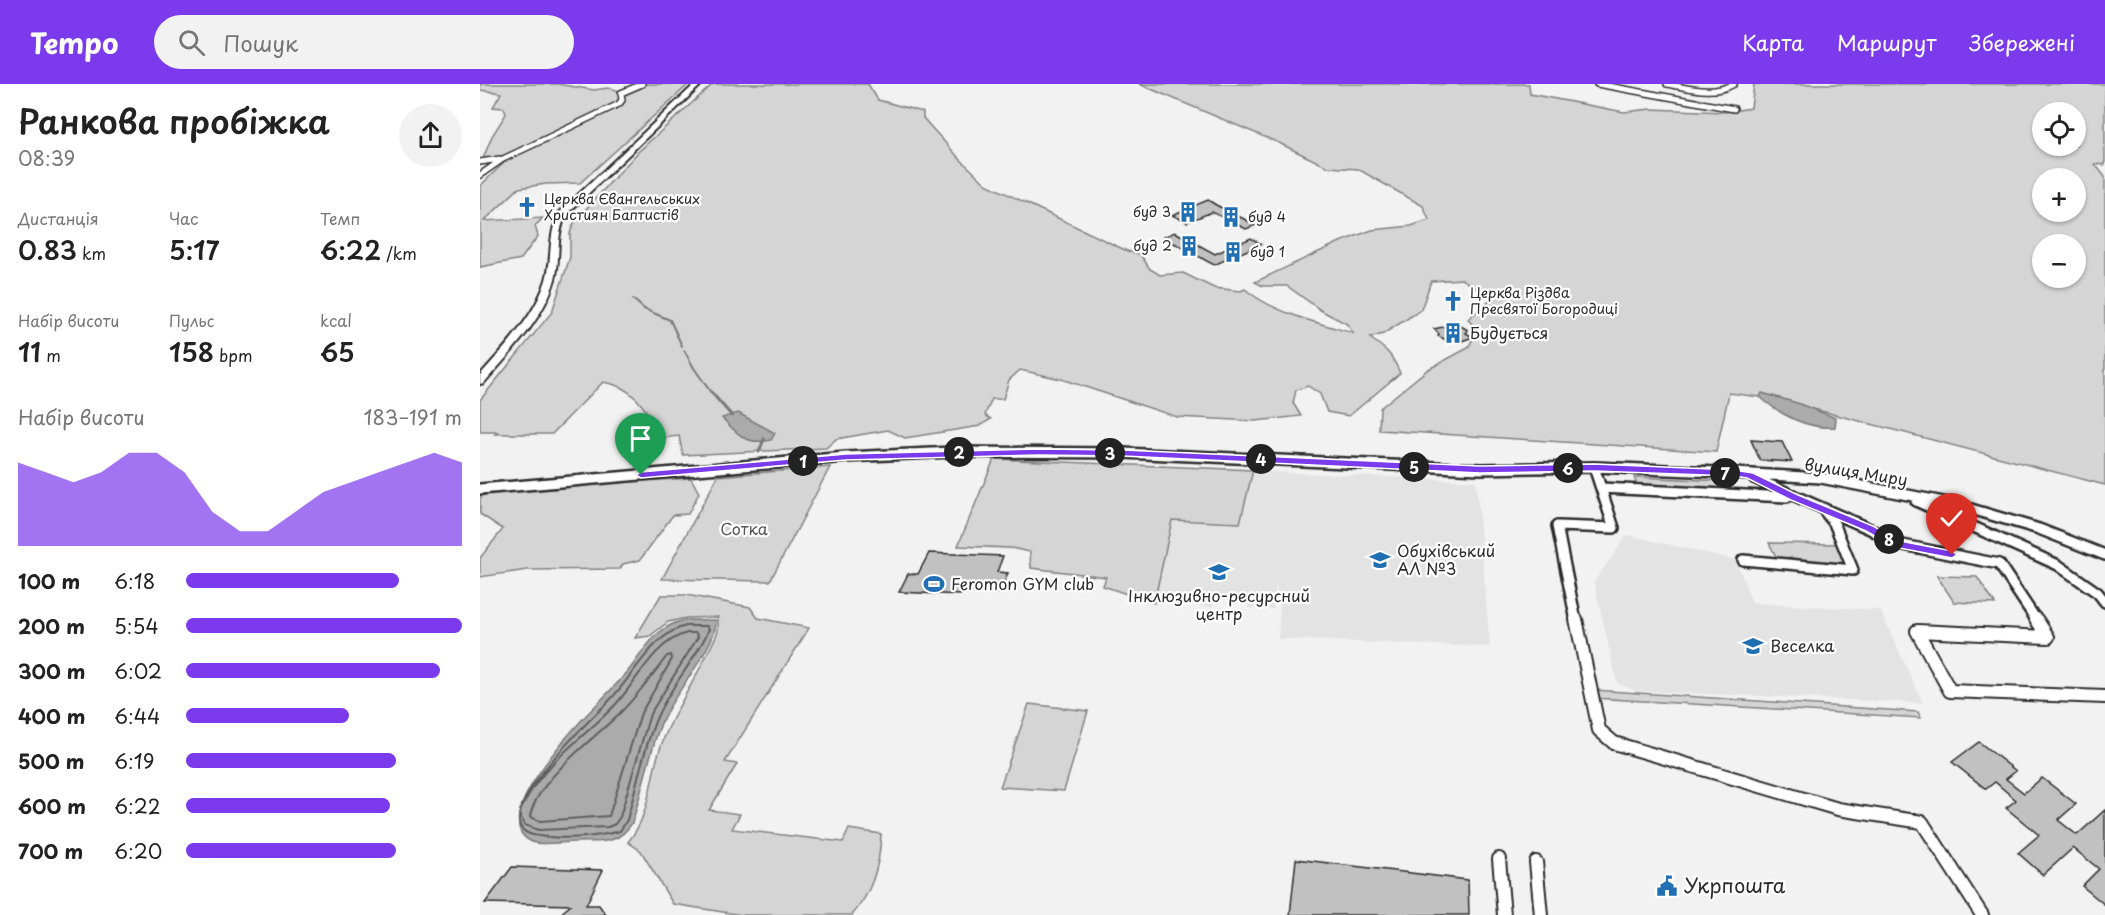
<!DOCTYPE html>
<html lang="uk">
<meta charset="utf-8">
<style>
body{margin:0;font-family:"Playpen Sans",sans-serif;background:#f2f2f2;color:#222;height:100vh;display:flex;flex-direction:column;font-size:22px;white-space:nowrap}
*{box-sizing:border-box;margin:0}
p{font-size:20px;color:#767676}
.icon{flex:none;width:33px;height:33px;fill:none;stroke:currentColor;stroke-width:2;stroke-linecap:round;stroke-linejoin:round}
.map{position:relative;flex:1;overflow:hidden}
.panel{display:flex;flex-direction:column;background:#fff;width:480px}
.panel>*{flex:none}
.tools{position:absolute;left:1552px;top:18px;display:grid;gap:12px}
.tools a{display:grid;place-items:center;width:54px;height:54px;border-radius:50%;background:#fff;box-shadow:0 2px 4px #0004;font-size:30px}
.pin{position:absolute;display:grid;place-items:center;width:51px;height:51px;color:#fff;margin:-62px -26px;border-radius:50% 50% 50% 0;rotate:-45deg;box-shadow:0 0 6px #0007}
.pin .icon{rotate:45deg}
.km{position:absolute;width:30px;height:30px;margin:-15px;border-radius:50%;background:#222;color:#fff;font-size:16px;line-height:30px;text-align:center}
.round{display:grid;place-items:center;flex:none;width:63px;height:63px;border-radius:32px;background:#f2f2f2}
.summary{display:flex;align-items:center;justify-content:space-between;height:102px;padding:0 18px}
h1{font-size:33px;font-weight:600;line-height:45px}
.figures{display:grid;grid-template-columns:repeat(3,1fr);gap:9px;height:102px;padding:6px 18px}
.figures div{display:grid;align-content:center}
.figures b{font-size:26px;font-weight:600}
.figures small{font-size:16px;font-weight:400}
.figures p{font-size:16px}
.chart{height:168px;padding:12px 18px}
.chart p{display:flex;justify-content:space-between}
.chart svg{width:100%;height:108px;margin-top:6px;fill:#7c3aed;opacity:.7}
ul{padding:0 18px;list-style:none;font-size:20px}
li{display:grid;grid-template-columns:96px 72px 1fr;align-items:center;height:45px}
li i{height:15px;border-radius:8px;background:#7c3aed}
header{display:flex;align-items:center;gap:36px;box-sizing:border-box;height:84px;padding:0 30px;background:#7c3aed;color:#fff}
header strong{font-size:28px}
nav{display:flex;gap:33px;margin-inline-start:auto;font-size:21px}
.search{width:420px;height:54px;background:#f2f2f2;display:flex;align-items:center;gap:15px;box-sizing:border-box;padding:0 21px;border-radius:33px;color:#767676;font-size:22px}
main{display:flex;flex:1;min-height:0}
.map>svg:first-child{display:block}
</style>
<header>
<strong>Tempo</strong>
<div class="search"><svg class="icon" aria-label="search" viewBox="0 0 24 24"><circle cx="10" cy="10" r="6"/><path d="M15 15l6 6"/></svg>Пошук</div>
<nav><a>Карта</a><a>Маршрут</a><a>Збережені</a></nav>
</header>
<main>
<section class="panel">
<div class="summary"><div><h1>Ранкова пробіжка</h1><p>08:39</p></div><a class="round"><svg class="icon" aria-label="share" viewBox="0 0 24 24"><path d="M12 15V3M7 8l5-5 5 5M5 13v7h14v-7"/></svg></a></div>
<div class="figures">
<div><p>Дистанція</p><b>0.83<small> km</small></b></div>
<div><p>Час</p><b>5:17</b></div>
<div><p>Темп</p><b>6:22<small> /km</small></b></div>
</div>
<div class="figures">
<div><p>Набір висоти</p><b>11<small> m</small></b></div>
<div><p>Пульс</p><b>158<small> bpm</small></b></div>
<div><p>kcal</p><b>65</b></div>
</div>
<div class="chart"><p><span>Набір висоти</span>183–191 m</p>
<svg viewBox="0 0 160 44" preserveAspectRatio="none"><path d="M0 44V10L10 14L20 18L30 14L40 6L50 6L60 14L70 30L80 38L90 38L100 30L110 22L120 18L130 14L140 10L150 6L160 10V44z"/></svg>
</div>
<ul>
<li><b>100 m</b>6:18<i style="width:77%"></i></li>
<li><b>200 m</b>5:54<i style="width:100%"></i></li>
<li><b>300 m</b>6:02<i style="width:92%"></i></li>
<li><b>400 m</b>6:44<i style="width:59%"></i></li>
<li><b>500 m</b>6:19<i style="width:76%"></i></li>
<li><b>600 m</b>6:22<i style="width:74%"></i></li>
<li><b>700 m</b>6:20<i style="width:76%"></i></li>
</ul>
</section>
<div class="map">
<svg width="1625" height="831" viewBox="0 0 1625 831">
<rect width="100%" height="100%" fill="#f2f2f2"/>
<filter id="ink" filterUnits="userSpaceOnUse"><feTurbulence type="fractalNoise" baseFrequency=".0167" numOctaves="2"/><feDisplacementMap in="SourceGraphic" scale="12" xChannelSelector="R" yChannelSelector="G"/><feConvolveMatrix kernelMatrix="1 2 1 2 8 2 1 2 1" color-interpolation-filters="sRGB"/></filter>
<g filter="url(#ink)">
<path fill="#e3e3e3" d="M514 375 996 397 1010 563 798 555 800 521 796 500 793 525 768 524 769 516 734 514 732 523 674 519 680 489 551 484 550 468 478 462Z
M1147 451 1256 476 1272 519 1400 526 1443 619 1156 607 1137 599 1114 498Z"/>
<path fill="#d5d5d5" stroke="#808080" stroke-width="1.5" fill-rule="evenodd" d="M0 0H77L114 6 128 4 145 8 168 0H209L100 99 66 100 39 104 4 137 63 134 55 142 58 152 41 175 0 183V102L31 72 3 75 12 52 26 30 24 24 13 23 21 9 0 6Z
M233 0H388L398 16 443 28V34L479 74 506 100 647 167 660 170 670 185 680 191 703 189 734 204 761 207 765 205C793 229 838 239 873 249L867 240 842 227 807 202H783L775 198 860 158 892 146 931 142 949 136 943 122 878 85 848 83 799 59 659 0H1049L1050 10 1144 28 1171 25 1245 28 1271 24 1274 0H1625V81L1615 80 1625 93V401L1295 315 1249 309 1236 368 899 346 900 324 947 286 988 264 997 247 988 235 1012 215 982 195 951 197 941 226 903 250 890 254C907 266 911 269 920 289L869 332 847 328 840 310 828 302 816 306 813 319 821 332 775 337 697 333 581 295 540 286 529 296 523 315H512L505 331 511 335 500 342 425 354 408 346 356 355 346 364 203 371 199 352 183 354C167 328 155 302 123 298L72 350H15L18 348H0V316L72 228 90 173V149L95 137 159 67ZM1563 28H1596V62H1563ZM1563 94H1596V128H1563ZM1563 160H1596V194H1563Z
M514 375 773 386 760 439 692 436 674 519 623 502 626 493 551 484 550 468 532 464 478 462Z
M350 383 290 497 182 495 238 392Z
M1154 393 1244 397 1249 410 1159 406Z
M211 394 219 409 208 430 193 431 160 476 143 480 140 485 47 486 0 493V474L23 445 0 430V414L10 407Z
M1289 459 1360 460 1373 486 1300 480Z
M1457 492 1497 493 1515 520 1474 518Z
M181 511H206L270 523 278 534 329 544 245 678 257 680 229 726 260 730 252 745 363 758 369 745 401 750C400 780 393 808 372 831H262L193 820 161 767 148 758C170 732 169 699 179 668 192 627 222 587 238 547V533L206 534 188 538 170 552 155 554Z
M1114 606 1438 628 1441 634 1114 614Z
M549 620 608 627 584 707 520 703Z"/>
<path fill="#ababab" stroke="#787878" stroke-width="1.5" d="M1282 309 1317 319 1356 334 1355 343C1326 345 1301 331 1280 313Z
M258 329 295 349 291 356C265 361 259 351 242 334Z
M205 536H236C238 561 193 610 182 637 169 669 163 705 152 739 137 762 121 757 96 758 83 758 67 761 55 759 0 741 99 638 121 616 132 605 143 594 152 582 168 560 178 542 205 536Z"/>
<g fill="none" stroke-linecap="round" stroke-linejoin="round">
<path stroke="#5e5e5e" stroke-width="2" d="M206 542H227L229 545C216 576 191 601 177 633 164 663 156 704 147 736L140 747C114 754 80 756 53 751 0 738 112 634 129 617 153 593 173 549 206 542Z
M207 549H216L218 553 170 630 140 733 135 740 128 743 58 746 45 741 39 730C58 682 102 656 136 620 158 596 174 558 207 549Z
M191 571 192 575 161 629 129 732 60 737 50 733C56 696 114 655 140 629 157 612 172 592 187 572Z"/>
<path stroke="#787878" stroke-width="2" d="M153 215 164 225 190 236 202 262
M204 266 214 284 232 310"/>
<path stroke="#787878" stroke-width="3" d="M231 308 252 332
M279 368 284 355"/>
</g>
<path fill="#c1c1c1" stroke="#2b2b2b" stroke-width="1.5" d="M728 116 736 121 776 141 766 145 732 128 707 138 692 131Z
M695 148 735 170 771 154 781 160 734 181 683 153Z
M977 240 988 246 986 249 993 253 979 258H970L958 252 959 250 954 245Z
M1271 356 1302 358 1312 378 1280 376Z
M449 469 523 472 517 488 528 489 520 509 482 507 480 511 419 508 428 490H438Z
M1499 658 1536 687 1526 695 1544 709 1562 694 1596 720 1578 736 1597 751 1625 726V821L1602 802 1619 785 1593 764 1563 791 1538 769 1559 751 1526 724 1536 716 1515 698 1506 705 1472 678Z
M816 775 988 796 989 831H810Z
M32 783 123 786 106 821H119L126 831H79L91 821 5 819Z"/>
<g fill="none" stroke-linecap="round" stroke-linejoin="round">
<g stroke="#2b2b2b" stroke-width="8">
<path id="street-far2" d="M1117 0 1254 25
M1187 0C1209 4 1233 12 1254 0
M0 78 20 75
M0 91 23 75 139 20 142 16 141 9 162 0"/>
</g>
<g stroke="#2b2b2b" stroke-width="14">
<path id="street-far1" d="M1274 394 1390 445 1418 460 1519 480 1557 537
M1121 404 1307 413
M0 405 366 373 474 368 643 369 1000 385 1114 383 1238 388 1341 394 1474 420 1559 445 1625 471
M1436 417 1578 481 1618 509 1625 518
M1263 476 1373 486 1354 439 1345 428
M1096 537 1077 442 1134 444 1114 383"/>
</g>
<g stroke="#2b2b2b" stroke-width="16">
<path id="street" d="M1096 535 1119 646 1134 659 1358 725 1442 738 1502 831
M1556 535 1568 553 1437 547 1470 607 1625 613
M1019 775 1024 831
M1056 778 1061 831"/>
</g>
<g stroke="#2b2b2b" stroke-width="4">
<path id="secondary" d="M215 0H222L86 131C75 152 81 174 75 195 64 235 30 269 4 299L0 300V291C25 263 55 232 66 196 73 173 67 150 80 128Z"/>
</g>
<use href="#street-far2" stroke="#fff" stroke-width="5"/>
<use href="#street-far1" stroke="#fff" stroke-width="9"/>
<use href="#street" stroke="#fff" stroke-width="12"/>
<use href="#secondary" fill="#fff" fill-rule="evenodd"/>
</g>
</g>
<path fill="#7c3aed" stroke="#fff" stroke-width="1.5" d="M559 365 643 366 1000 382 1114 380 1254 386 1273 389 1318 411 1393 442 1420 457 1472 467 1477 471 1472 474 1414 463 1386 447 1311 416 1267 394 1254 392 1114 387 1000 389 643 372 559 371 366 376 161 394 156 391 161 388 366 370Z"/>
<defs>
<g id="church-bare" transform="scale(1.62)"><path d="M-1.2-6h2.4v3.5h3.3v2.4h-3.3V6h-2.4V-.1h-3.3v-2.4h3.3Z" fill="#1f6fb2" stroke="#fff" stroke-width="2.5" paint-order="stroke"/></g>
<g id="building-bare" transform="scale(1.62)"><path d="M-4-6H4V6H1V3H-1V6H-4ZM-2.5-4.3h1.7v1.8h-1.7ZM.8-4.3h1.7v1.8H.8ZM-2.5-1h1.7V.8h-1.7ZM.8-1h1.7V.8H.8Z" fill="#1f6fb2" stroke="#fff" stroke-width="2.5" paint-order="stroke"/></g>
<g id="school-bare" transform="scale(1.62)"><path d="M0-5L7-2L0 1L-7-2ZM-4 1L0 2.5L4 1V4Q0 6-4 4Z" fill="#1f6fb2" stroke="#fff" stroke-width="2.5" paint-order="stroke"/></g>
<g id="stadium-bare" transform="scale(1.62)"><path d="M0-5a6.5 5 0 1 0 0 10a6.5 5 0 1 0 0-10ZM-3.5-1.8h7v3.6h-7Z" fill="#1f6fb2" stroke="#fff" stroke-width="2.5" paint-order="stroke"/></g>
<g id="civic-bare" transform="scale(1.62)"><path d="M-.6-6.5H3V-4.5H.6V-3L4-1V1h2V6H-6V1h2V-1L-.6-3ZM-1.2 2.5V6h2.4V2.5Z" fill="#1f6fb2" stroke="#fff" stroke-width="2.5" paint-order="stroke"/></g>
</defs>
<g fill-rule="evenodd">
<use href="#church-bare" x="47" y="123"/>
<use href="#building-bare" x="708" y="128"/>
<use href="#building-bare" x="751" y="133"/>
<use href="#building-bare" x="709" y="162"/>
<use href="#building-bare" x="753" y="168"/>
<use href="#church-bare" x="973" y="217"/>
<use href="#building-bare" x="973" y="249"/>
<use href="#school-bare" x="900" y="476"/>
<use href="#school-bare" x="739" y="488"/>
<use href="#stadium-bare" x="454" y="500"/>
<use href="#school-bare" x="1273" y="562"/>
<use href="#civic-bare" x="1187" y="802"/>
</g>
<g text-anchor="middle" stroke-width="4.5" stroke-linejoin="round" paint-order="stroke">
<g font-size="14" fill="#2b2b2b" stroke="#fff" text-anchor="start">
<text x="64" y="120">Церква Євангельських<tspan x="64" dy="16">Християн Баптистів</tspan></text>
<text x="691" y="133" text-anchor="end">буд 3</text>
<text x="768" y="138">буд 4</text>
<text x="692" y="167" text-anchor="end">буд 2</text>
<text x="770" y="173">буд 1</text>
<text x="990" y="214">Церква Різдва<tspan x="990" dy="16">Пресвятої Богородиці</tspan></text>
</g>
<g font-size="16" fill="#2b2b2b" stroke="#fff" text-anchor="start">
<text x="990" y="255">Будується</text>
<text x="917" y="473">Обухівський<tspan x="917" dy="18">АЛ №3</tspan></text>
<text x="471" y="506">Feromon GYM club</text>
<text x="739" y="518" text-anchor="middle">Інклюзивно-ресурсний<tspan x="739" dy="18">центр</tspan></text>
<text x="1290" y="568">Веселка</text>
</g>
<g font-size="16" fill="#2b2b2b" stroke="#fff">
<text transform="translate(1376 388) rotate(9)" y="6">вулиця Миру</text>
</g>
<g font-size="16" fill="#565656" stroke="#fff">
<text x="264" y="451">Сотка</text>
</g>
<g font-size="20" fill="#2b2b2b" stroke="#fff" text-anchor="start">
<text x="1204" y="809">Укрпошта</text>
</g>
</g>
</svg>
<div class="tools">
<a><svg class="icon" aria-label="locate" viewBox="0 0 24 24"><circle cx="12" cy="12" r="6"/><path d="M12 2v4M12 18v4M2 12h4M18 12h4"/></svg></a>
<a>+</a>
<a>−</a>
</div>
<div class="pin" style="left:161px;top:391px;background:#1e9e55"><svg class="icon" aria-label="arrive" viewBox="0 0 24 24"><path d="M6 21V4h12l-3 4 3 4H6"/></svg></div>
<div class="pin" style="left:1472px;top:471px;background:#d93025"><svg class="icon" aria-label="check" viewBox="0 0 24 24"><path d="M5 12l5 5 9-10"/></svg></div>
<b class="km" style="left:323px;top:377px">1</b>
<b class="km" style="left:479px;top:368px">2</b>
<b class="km" style="left:630px;top:369px">3</b>
<b class="km" style="left:781px;top:375px">4</b>
<b class="km" style="left:934px;top:383px">5</b>
<b class="km" style="left:1088px;top:384px">6</b>
<b class="km" style="left:1245px;top:389px">7</b>
<b class="km" style="left:1409px;top:455px">8</b>
</div>
</main>
